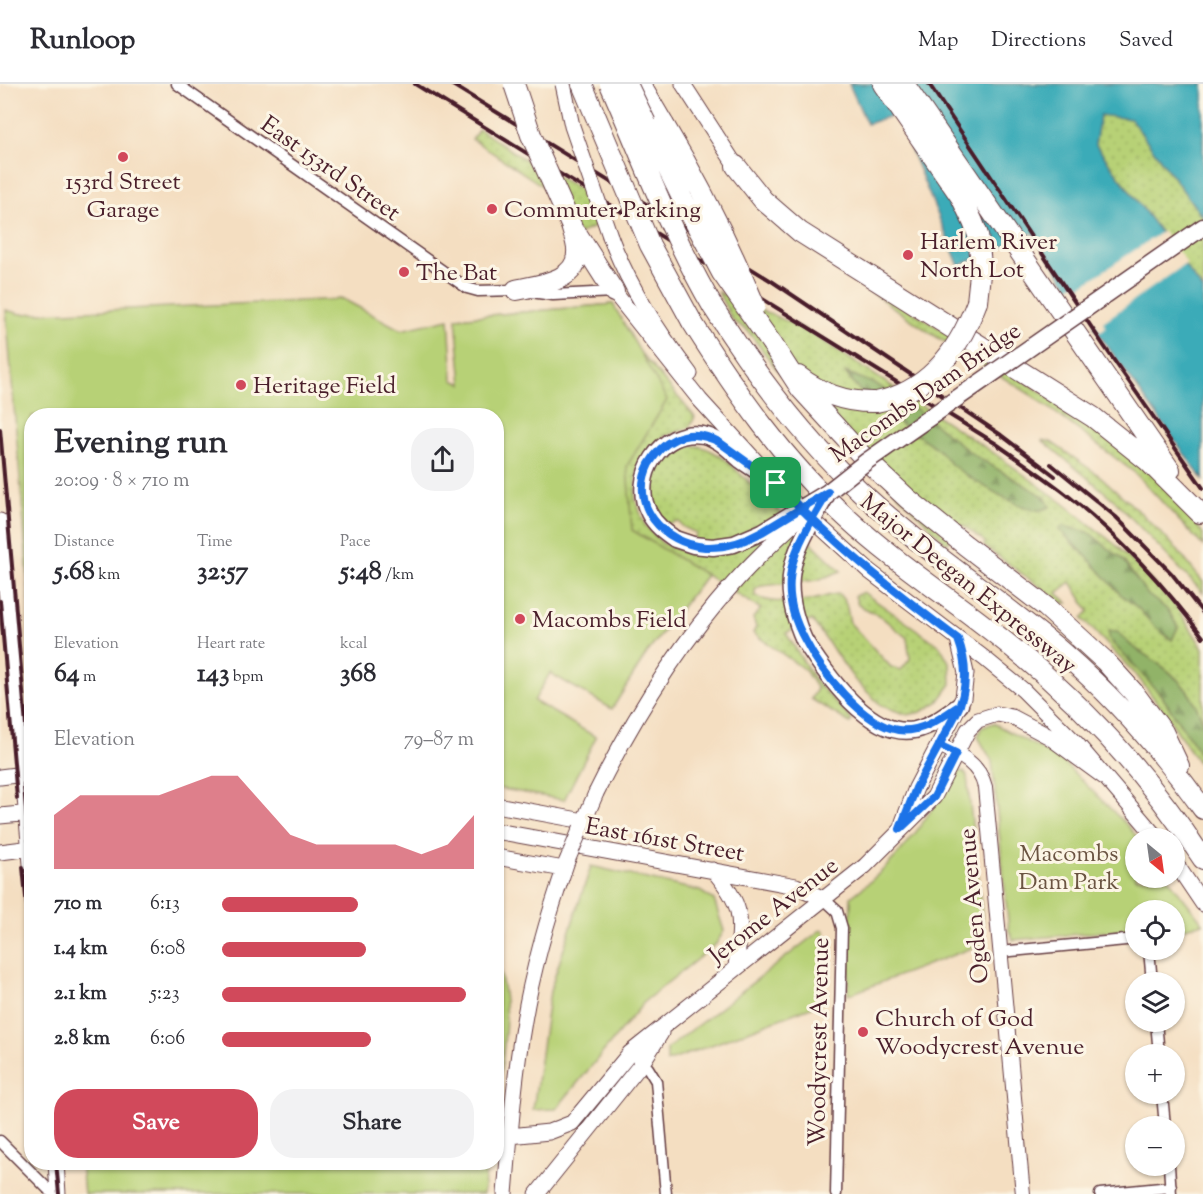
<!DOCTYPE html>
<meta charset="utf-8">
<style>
body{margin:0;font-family:"Sorts Mill Goudy",serif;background:#f2f2f3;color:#2b2b33;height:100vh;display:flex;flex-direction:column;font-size:22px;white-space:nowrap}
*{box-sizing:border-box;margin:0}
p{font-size:20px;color:#7c7c81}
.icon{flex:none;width:33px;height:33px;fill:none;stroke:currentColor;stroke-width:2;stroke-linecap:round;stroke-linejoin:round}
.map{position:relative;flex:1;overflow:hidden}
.panel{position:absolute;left:24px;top:324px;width:480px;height:762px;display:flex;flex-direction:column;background:#fff;border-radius:24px;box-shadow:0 2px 4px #0004}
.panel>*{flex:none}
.needle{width:39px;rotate:151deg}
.tools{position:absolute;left:1125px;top:744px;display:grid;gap:12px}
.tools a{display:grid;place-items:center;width:60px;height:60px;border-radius:50%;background:#fff;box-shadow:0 2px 4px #0004;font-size:30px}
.pin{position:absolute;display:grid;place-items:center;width:51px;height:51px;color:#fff;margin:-26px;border-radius:12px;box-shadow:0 3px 9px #0006}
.round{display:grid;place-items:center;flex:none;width:63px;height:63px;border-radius:24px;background:#f2f2f3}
.summary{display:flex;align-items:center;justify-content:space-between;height:102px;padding:0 30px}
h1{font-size:33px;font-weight:700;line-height:45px}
.metrics{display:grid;grid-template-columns:repeat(3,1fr);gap:9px;height:102px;padding:6px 30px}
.metrics div{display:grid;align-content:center}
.metrics b{font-size:26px;font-weight:700}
.metrics small{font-size:16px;font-weight:400}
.metrics p{font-size:16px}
.chart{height:168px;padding:12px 30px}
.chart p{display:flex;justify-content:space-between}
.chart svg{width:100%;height:108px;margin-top:6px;fill:#d1495b;opacity:.7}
.action{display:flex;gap:12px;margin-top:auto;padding:12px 30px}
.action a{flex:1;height:69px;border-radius:24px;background:#d1495b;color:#fff;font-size:24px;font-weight:700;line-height:69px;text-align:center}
.action a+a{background:#f2f2f3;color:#2b2b33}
ul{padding:0 30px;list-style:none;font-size:20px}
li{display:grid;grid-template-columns:96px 72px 1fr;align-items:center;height:45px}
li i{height:15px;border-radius:8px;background:#d1495b}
header{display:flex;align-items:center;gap:36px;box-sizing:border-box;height:84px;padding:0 30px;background:#fff;border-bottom:2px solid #e1e1e2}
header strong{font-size:28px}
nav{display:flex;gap:33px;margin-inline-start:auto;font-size:21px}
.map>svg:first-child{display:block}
</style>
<header>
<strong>Runloop</strong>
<nav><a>Map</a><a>Directions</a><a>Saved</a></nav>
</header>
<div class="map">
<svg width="1203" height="1110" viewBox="0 0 1203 1110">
<defs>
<pattern id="grass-dots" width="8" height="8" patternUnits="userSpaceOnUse" patternTransform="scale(1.5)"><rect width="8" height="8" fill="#b7d176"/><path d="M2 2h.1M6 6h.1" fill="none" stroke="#9fb366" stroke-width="1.8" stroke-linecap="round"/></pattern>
<pattern id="forest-firs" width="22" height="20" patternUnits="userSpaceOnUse" patternTransform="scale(1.5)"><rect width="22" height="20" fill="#91b367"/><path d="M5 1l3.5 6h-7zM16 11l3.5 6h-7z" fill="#789155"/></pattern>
</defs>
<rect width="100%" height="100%" fill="#fcf5e5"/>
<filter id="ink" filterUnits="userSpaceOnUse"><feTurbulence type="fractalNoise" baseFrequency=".0167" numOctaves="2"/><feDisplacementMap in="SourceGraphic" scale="12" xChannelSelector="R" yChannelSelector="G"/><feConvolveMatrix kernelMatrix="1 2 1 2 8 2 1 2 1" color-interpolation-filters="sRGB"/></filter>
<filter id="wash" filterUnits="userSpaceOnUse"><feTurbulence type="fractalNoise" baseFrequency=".008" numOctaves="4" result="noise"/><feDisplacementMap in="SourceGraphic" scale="24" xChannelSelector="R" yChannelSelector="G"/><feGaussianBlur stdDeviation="1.35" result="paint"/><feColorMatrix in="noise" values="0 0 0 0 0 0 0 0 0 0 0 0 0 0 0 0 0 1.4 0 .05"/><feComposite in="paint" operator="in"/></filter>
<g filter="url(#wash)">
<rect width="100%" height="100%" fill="#f4dec1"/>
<path fill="url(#grass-dots)" stroke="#807850" stroke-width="1.5" d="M1100 30 1131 35 1203 134V206L1095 60Z
M479 45 524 75 582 106 594 133 596 142 568 155 544 103 472 55Z
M844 185 1088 337 1165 398 1203 450V462L1135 389 1036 314 932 250 842 188Z
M718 208 803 244 994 369 1062 418 1117 462 1176 522 1203 564V686L1170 636 1138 593 1082 534 1089 527 1071 498 1057 509 1068 519H1062L984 462 985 458 963 441 947 460 781 291 747 246 733 237Z
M613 220 639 267 695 333 689 344 665 352 646 369 637 386 635 415 645 441 662 459 690 471 696 449 683 443 678 437 667 440C660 431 654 423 652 411 647 385 670 360 696 362 707 363 717 370 726 376L841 487 818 496 761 502 755 506V512C770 520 793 518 811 516 820 515 829 510 839 510L846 519 850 539 891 583 901 586 910 575 907 554 880 532 858 521 855 512 863 508 940 562 950 580 951 600 938 618 921 628 908 631 882 622 854 595 812 536 786 549 814 595 852 636 850 639 811 615 817 605 805 586 753 549 756 543 753 534 761 525 706 491 647 569 625 603 629 448 456 234Z
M1042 356 1051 358 1100 392 1142 430 1175 463 1203 498V509L1114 416Z"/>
<path fill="url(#forest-firs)" stroke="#6e6949" stroke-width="1.5" d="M845 288 873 299 910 320 975 372 1045 413 1050 423C1047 424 1041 427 1037 426 1017 424 969 394 952 381 946 376 943 369 936 364 904 341 867 322 845 288Z
M1062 442 1088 448 1122 475 1148 511 1168 526 1178 543 1172 556 1155 543 1139 525 1120 510 1090 476 1059 445Z
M1108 547 1118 548C1131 563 1135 564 1150 574 1176 590 1196 611 1203 641 1203 651 1203 663 1203 674L1161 611 1110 556Z"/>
<path fill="#b7d176" stroke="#807850" stroke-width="1.5" d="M343 215 401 246 449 235 453 296 462 300 456 234 613 220 667 316 627 382 632 446 706 491 647 569 612 625 550 589 534 617 596 653 564 716 497 704 496 332H32L31 527 6 226 20 230Z
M993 639 1060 675 1128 742 1138 754H1136V794H1168L1203 839 1175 847 1174 826H1136L1135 845 1013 856 1009 847 992 677 978 653 981 644Z
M959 687 964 688 967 692 985 859 848 911 851 813C897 779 926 739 953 689Z
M591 782 700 807 714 816 724 847 716 860 646 916 556 1025 533 1026 550 907Z
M822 845 825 848 821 919 667 978V965Z
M497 879C513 924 503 968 497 1014Z
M81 1079V1078L487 1079 483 1110H84Z"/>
<path fill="#3babb8" stroke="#426572" stroke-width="1.5" d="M849 0H1203V134L1131 35 1100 31 1095 60 1203 206V396L1100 252 1033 149 959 182 896 30 867 40Z"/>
<path fill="#f4dec1" d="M1163 147 1187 179 1103 238 1106 243 1100 248 1095 240 1090 243 1070 213 1073 210 1069 203 1077 198 1080 203Z"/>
</g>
<g filter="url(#ink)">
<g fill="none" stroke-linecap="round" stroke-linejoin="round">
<g stroke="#643c42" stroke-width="13">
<path id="minor" d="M177 0 467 204 478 207 516 206 553 211 614 208
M824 815 837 827 842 844 836 1110
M1149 866 1152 898
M1000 868 1136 855
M1156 938 1159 970
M630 969 648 984 656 997 666 1110
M1162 1010 1165 1042
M0 1057 53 1110
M1169 1082 1171 1110
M1100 1110 1171 1103"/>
</g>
<g stroke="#643c42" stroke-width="16">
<path id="tertiary" d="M939 661C960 671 979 679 985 703L1023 1110"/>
</g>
<g stroke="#643c42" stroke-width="17">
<path id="secondary" d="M683 0 736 82
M610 152C629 203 658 247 690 290
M614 208 700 316 792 417 869 487 984 574 1023 606 1077 660 1157 754
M0 437 32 791
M0 693 32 689
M496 721 584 737
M0 732 32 729
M903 738 916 704 963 614 966 589 958 555
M581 744 596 709
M496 747 796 802 824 815
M0 768 32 764
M496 773 564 785
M1174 777 1203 820
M713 786C746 824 741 836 736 883
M510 1052 549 1048 572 1039 630 969 865 782 934 713 968 646 978 636 997 630 1012 633 1048 652 1104 693
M56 1078 58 1110
M505 1110C510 1052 514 994 524 937 533 883 549 829 567 777
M537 1110 642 979 661 949"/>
</g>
<g stroke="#643c42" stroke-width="19">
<path id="primary" d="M1087 224 1203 143
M675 455C665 448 655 441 649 429 630 394 661 343 703 351 719 354 729 366 741 376 752 384 764 391 776 399
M804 556C825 589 870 655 915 646 932 642 946 631 960 621"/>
</g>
<g stroke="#643c42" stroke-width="22">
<path id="motorway" d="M640 0 664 41
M883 0 961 113 973 138 978 151 981 181 977 218
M904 0 1170 386
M736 82 763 116 800 148 1093 333 1148 377 1200 429
M577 150 614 208
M516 206C537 201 577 198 577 169 578 160 573 150 571 141
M713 223C755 290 803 353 860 407 923 467 998 513 1063 569 1116 615 1163 669 1203 725
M692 238C736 308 785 378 847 434 900 483 963 522 1019 569 1091 628 1152 697 1203 775
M772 260 801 305 867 377 908 415 965 461 1046 523 1105 577 1134 609 1163 648 1179 682
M798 292C821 310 847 319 876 318"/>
</g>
<use href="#minor" stroke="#fff" stroke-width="10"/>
<use href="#tertiary" stroke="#fff" stroke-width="14"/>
<use href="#secondary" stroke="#fff" stroke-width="15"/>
<use href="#primary" stroke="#fff" stroke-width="16"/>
<use href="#motorway" stroke="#fff" stroke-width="20"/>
<path stroke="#4a1f2b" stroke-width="4" d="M415 0 995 359C1019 376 1043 392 1066 410 1118 451 1164 501 1203 553
M451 0 773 198 1001 351 1055 392
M929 0 1104 262 1203 404
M0 345 32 710
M1051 380 1116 433 1172 490 1203 529
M0 517 17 714
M24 701 32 793
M23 783 32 872
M56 1078 59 1110"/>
<g stroke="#643c42" stroke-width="17" stroke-linecap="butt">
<path id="secondary-bridge" d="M563 0 572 42 610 152
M596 709C633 634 677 563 733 500 757 473 784 448 811 424
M567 777 581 744"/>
</g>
<g stroke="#643c42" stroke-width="19" stroke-linecap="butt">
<path id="primary-bridge" d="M675 455 693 461 713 463 734 460 762 448 828 408 867 377 1087 224
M804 556C775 490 797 466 828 408"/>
</g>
<g stroke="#643c42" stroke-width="22" stroke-linecap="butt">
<path id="motorway-bridge" d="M514 0 531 51 571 141
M582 0 650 161 692 238
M610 0C643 75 671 151 713 223
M627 0 683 116 722 189 772 260
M664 41C699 99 729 160 755 222
M876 318C929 308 959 266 977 218"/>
</g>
<use href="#secondary-bridge" stroke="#fff" stroke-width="15"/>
<use href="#primary-bridge" stroke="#fff" stroke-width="16"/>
<use href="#motorway-bridge" stroke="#fff" stroke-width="20"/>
</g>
</g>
<g fill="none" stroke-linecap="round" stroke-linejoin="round" filter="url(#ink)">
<g stroke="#fff" stroke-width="12">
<path id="route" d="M776 399C831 458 894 507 958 555 968 582 968 607 955 632L916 704 900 745 934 713 956 669 939 661 960 621C941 634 922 649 898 646 863 641 820 586 805 556 795 538 788 516 790 495 792 464 814 434 828 408L762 448C744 458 725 464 705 463 664 460 628 421 649 380 655 370 664 360 675 355 690 348 704 350 719 358L776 399"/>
</g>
<use href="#route" stroke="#1a73e8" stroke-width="8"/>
</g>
<g fill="#d1495b" stroke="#fcf5e5" stroke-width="2">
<circle cx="123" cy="73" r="6"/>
<circle cx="492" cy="125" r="6"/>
<circle cx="908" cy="171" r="6"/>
<circle cx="404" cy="188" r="6"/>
<circle cx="241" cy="301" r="6"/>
<circle cx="520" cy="535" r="6"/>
<circle cx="863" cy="948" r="6"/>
</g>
<g text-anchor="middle" stroke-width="6" stroke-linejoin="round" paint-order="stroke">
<g font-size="24" fill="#4a1f2b" stroke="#fcf5e5">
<text transform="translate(331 84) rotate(35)" y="8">East 153rd Street</text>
<text transform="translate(925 308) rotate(-35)" y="8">Macombs Dam Bridge</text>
<text transform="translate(969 499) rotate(39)" y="8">Major Deegan Expressway</text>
<text transform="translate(665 755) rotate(10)" y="8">East 161st Street</text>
<text transform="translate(973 822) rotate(-95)" y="8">Ogden Avenue</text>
<text transform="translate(773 826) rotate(-38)" y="8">Jerome Avenue</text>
<text transform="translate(818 958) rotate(-89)" y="8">Woodycrest Avenue</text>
</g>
<g font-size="24" fill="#4a1f2b" stroke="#fcf5e5" text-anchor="start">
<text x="123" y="105" text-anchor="middle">153rd Street<tspan x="123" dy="28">Garage</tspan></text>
<text x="504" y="133">Commuter Parking</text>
<text x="920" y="165">Harlem River<tspan x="920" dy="28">North Lot</tspan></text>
<text x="416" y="196">The Bat</text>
<text x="253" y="309">Heritage Field</text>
<text x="532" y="543">Macombs Field</text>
<text x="875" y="942">Church of God<tspan x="875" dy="28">Woodycrest Avenue</tspan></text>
</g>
<g font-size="24" fill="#6b5442" stroke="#fcf5e5">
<text x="1069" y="777">Macombs<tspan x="1069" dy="28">Dam Park</tspan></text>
</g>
</g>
</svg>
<div class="tools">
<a><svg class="needle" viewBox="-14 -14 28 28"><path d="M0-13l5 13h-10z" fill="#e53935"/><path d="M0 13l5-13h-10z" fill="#7c7c81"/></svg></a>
<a><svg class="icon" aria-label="locate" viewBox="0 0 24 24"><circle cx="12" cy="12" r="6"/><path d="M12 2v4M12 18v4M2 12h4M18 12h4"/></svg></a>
<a><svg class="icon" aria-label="layers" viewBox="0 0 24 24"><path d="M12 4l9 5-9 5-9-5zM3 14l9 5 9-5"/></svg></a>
<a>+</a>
<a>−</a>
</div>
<div class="pin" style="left:776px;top:399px;background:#1e9e55"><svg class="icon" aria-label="arrive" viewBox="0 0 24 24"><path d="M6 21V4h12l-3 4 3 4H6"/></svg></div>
<section class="panel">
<div class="summary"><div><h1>Evening run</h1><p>20:09 · 8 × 710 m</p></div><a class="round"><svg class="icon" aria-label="share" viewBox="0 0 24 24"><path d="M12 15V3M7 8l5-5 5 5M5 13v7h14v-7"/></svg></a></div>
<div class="metrics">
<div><p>Distance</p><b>5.68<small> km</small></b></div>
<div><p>Time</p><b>32:57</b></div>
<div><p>Pace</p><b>5:48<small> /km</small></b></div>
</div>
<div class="metrics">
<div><p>Elevation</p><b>64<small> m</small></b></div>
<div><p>Heart rate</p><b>143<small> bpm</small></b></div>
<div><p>kcal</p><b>368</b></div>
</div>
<div class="chart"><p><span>Elevation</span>79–87 m</p>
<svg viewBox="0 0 160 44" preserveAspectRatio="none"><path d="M0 44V22L10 14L20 14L30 14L40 14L50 10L60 6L70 6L80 18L90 30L100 34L110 34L120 34L130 34L140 38L150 34L160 22V44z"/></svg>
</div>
<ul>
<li><b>710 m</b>6:13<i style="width:54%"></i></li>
<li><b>1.4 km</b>6:08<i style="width:57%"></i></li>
<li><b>2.1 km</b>5:23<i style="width:97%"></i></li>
<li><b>2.8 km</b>6:06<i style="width:59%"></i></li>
</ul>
<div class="action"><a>Save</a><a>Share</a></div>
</section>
</div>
